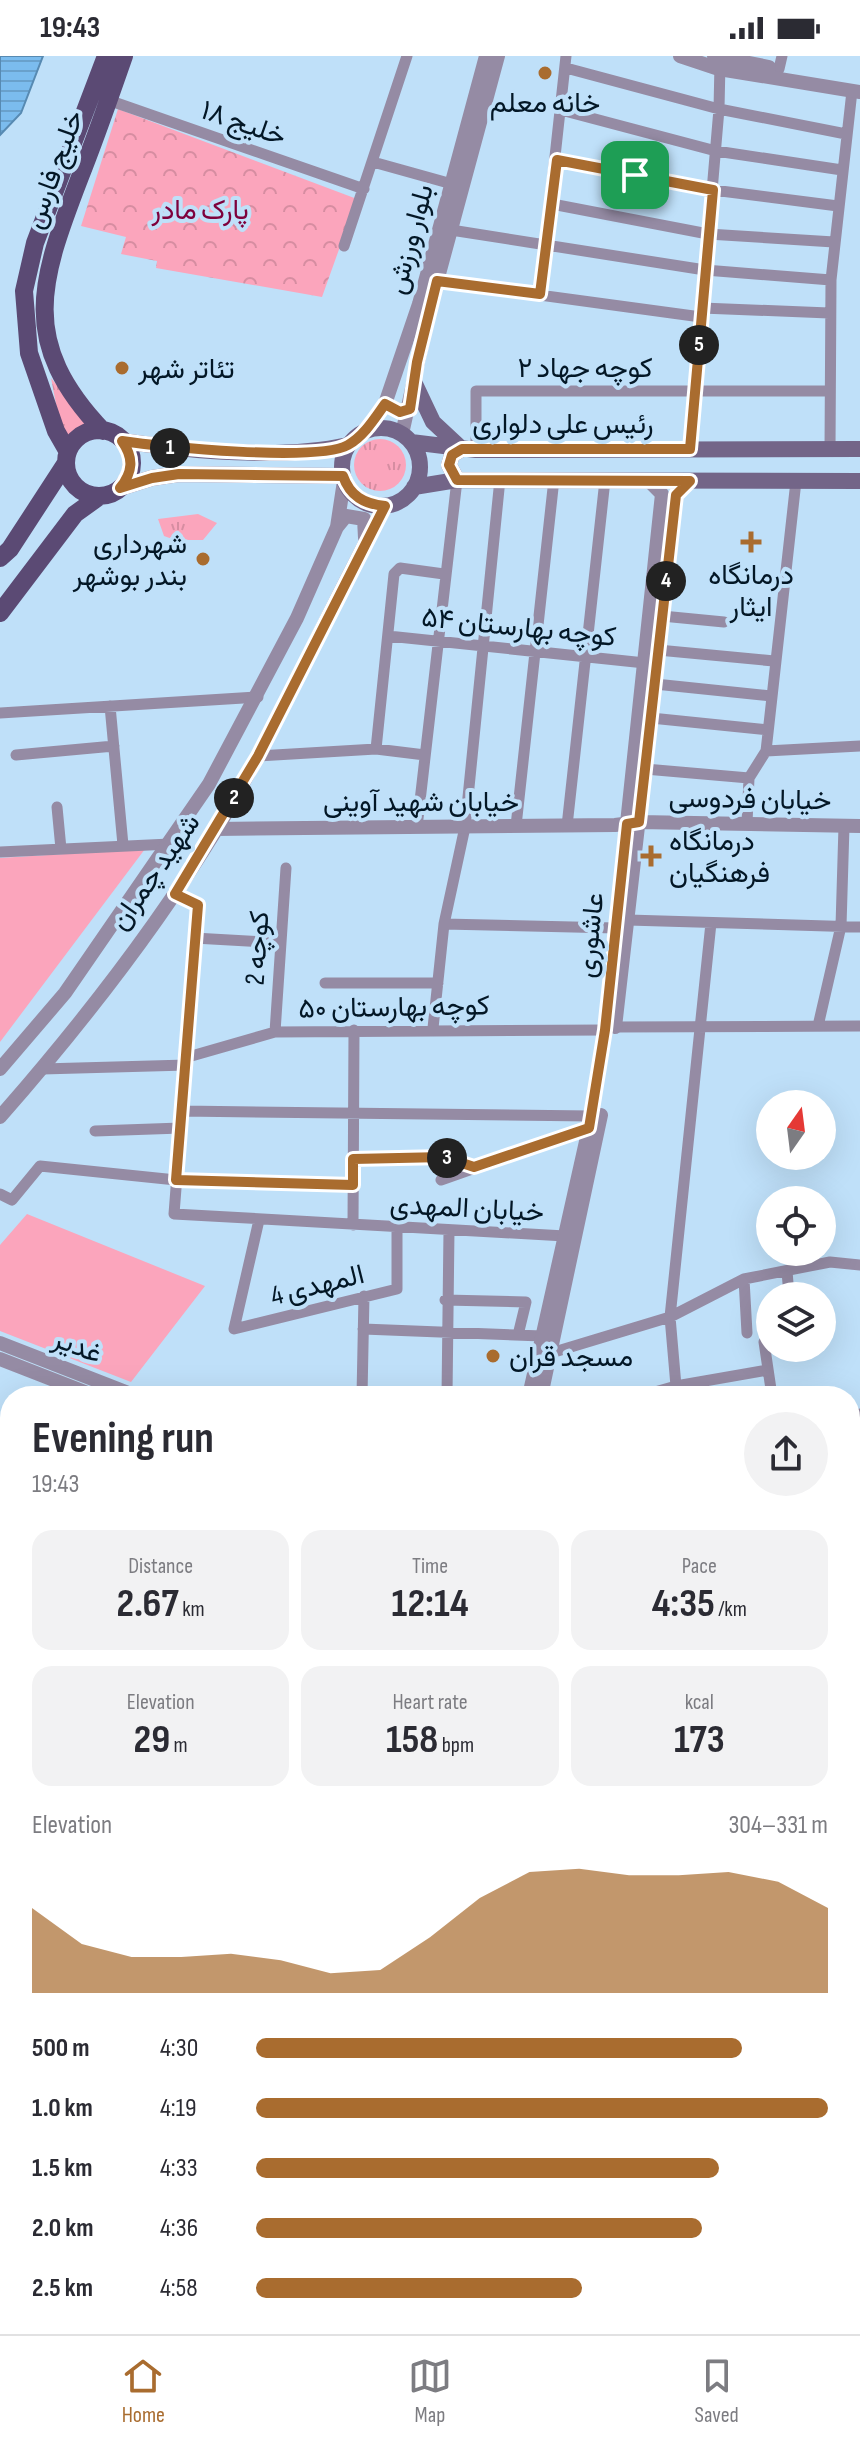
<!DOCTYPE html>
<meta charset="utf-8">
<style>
body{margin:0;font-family:"Sofia Sans Condensed",Vazirmatn,sans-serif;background:#f2f2f3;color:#2b2b33;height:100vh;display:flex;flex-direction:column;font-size:30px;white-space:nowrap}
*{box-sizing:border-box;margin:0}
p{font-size:26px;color:#7c7c81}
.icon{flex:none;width:44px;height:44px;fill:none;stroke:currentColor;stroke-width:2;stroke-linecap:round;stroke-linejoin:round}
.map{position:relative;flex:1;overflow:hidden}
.side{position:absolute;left:0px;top:1330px;width:860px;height:948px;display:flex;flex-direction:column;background:#fff;border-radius:32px 32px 0 0;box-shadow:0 8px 32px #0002}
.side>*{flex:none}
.needle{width:52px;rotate:14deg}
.fabs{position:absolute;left:756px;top:1034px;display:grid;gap:16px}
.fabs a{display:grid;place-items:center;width:80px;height:80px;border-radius:50%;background:#fff;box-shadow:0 8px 32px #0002;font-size:40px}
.pin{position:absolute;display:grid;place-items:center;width:68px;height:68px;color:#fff;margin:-34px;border-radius:16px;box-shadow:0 4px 12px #0006}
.km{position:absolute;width:40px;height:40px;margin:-20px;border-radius:50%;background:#222;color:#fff;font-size:22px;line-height:40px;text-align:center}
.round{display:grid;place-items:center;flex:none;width:84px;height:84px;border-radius:42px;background:#f2f2f3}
.headline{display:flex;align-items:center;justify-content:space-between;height:136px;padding:0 32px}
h1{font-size:44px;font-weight:700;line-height:60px}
.metrics{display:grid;grid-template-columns:repeat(3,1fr);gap:12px;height:136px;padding:8px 32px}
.metrics div{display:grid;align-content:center;border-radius:20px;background:#f2f2f3;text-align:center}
.metrics b{font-size:40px;font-weight:700}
.metrics small{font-size:22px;font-weight:400}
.metrics p{font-size:22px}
.chart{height:224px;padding:16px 32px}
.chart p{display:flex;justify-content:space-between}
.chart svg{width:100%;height:144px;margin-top:8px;fill:#a96c2f;opacity:.7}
ul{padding:0 32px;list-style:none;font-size:26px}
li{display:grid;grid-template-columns:128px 96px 1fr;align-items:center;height:60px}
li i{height:20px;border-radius:10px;background:#a96c2f}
.status{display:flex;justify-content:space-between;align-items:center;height:56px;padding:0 40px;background:#fff;direction:ltr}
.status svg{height:22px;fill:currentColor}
.dock{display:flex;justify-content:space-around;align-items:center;height:112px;border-top:2px solid #e1e1e2;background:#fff;font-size:22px;color:#7c7c81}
.dock a{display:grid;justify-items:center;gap:4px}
.dock .on{color:#a96c2f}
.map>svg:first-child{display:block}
</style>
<div class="status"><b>19:43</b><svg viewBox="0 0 49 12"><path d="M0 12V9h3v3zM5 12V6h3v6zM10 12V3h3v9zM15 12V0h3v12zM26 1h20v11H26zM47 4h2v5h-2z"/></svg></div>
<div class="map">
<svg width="860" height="2278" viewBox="0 0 860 2278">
<defs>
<pattern id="grass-tufts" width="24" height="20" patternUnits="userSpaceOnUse" patternTransform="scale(2)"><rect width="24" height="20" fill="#fba5bc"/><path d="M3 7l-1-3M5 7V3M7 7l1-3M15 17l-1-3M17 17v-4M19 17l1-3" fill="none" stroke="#d68da1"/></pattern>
<pattern id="park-crowns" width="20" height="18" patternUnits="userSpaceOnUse" patternTransform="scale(2)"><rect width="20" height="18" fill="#fba5bc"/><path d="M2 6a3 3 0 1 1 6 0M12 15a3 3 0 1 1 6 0" fill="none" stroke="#d68da1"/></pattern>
<pattern id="water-rules" width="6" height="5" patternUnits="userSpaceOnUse" patternTransform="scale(2)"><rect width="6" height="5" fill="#7bbcee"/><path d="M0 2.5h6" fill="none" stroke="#69a1cc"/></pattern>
</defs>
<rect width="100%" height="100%" fill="#bfe0f9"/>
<path fill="url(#grass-tufts)" d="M51 322 88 367 63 384Z
M354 409a26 26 0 1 1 52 0a26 26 0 1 1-52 0Z
M198 458 217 467 203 484H175L164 480 158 463Z"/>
<path fill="url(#park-crowns)" d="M118 53 357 143 322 241 156 212 157 205 121 198 126 181 81 170Z"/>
<path fill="#fba5bc" d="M145 793 0 986V802Z
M27 1158 205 1230 131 1326 0 1275V1189Z"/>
<path fill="url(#water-rules)" stroke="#578ab2" stroke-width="2" d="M0 0H43L21 57 0 79Z"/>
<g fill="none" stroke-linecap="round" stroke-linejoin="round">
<path stroke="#958ba4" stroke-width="11" d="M566 12 719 53 846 78
M779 13 782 0
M108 44 364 133
M561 54 716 95 842 114
M557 104 713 134 838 150
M373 106 452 128
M552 148 708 178 834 186
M451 174 705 214 831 224
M344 190 407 0
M437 225 701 261
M540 238 566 0
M702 252 829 257
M690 393 719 53 720 7
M830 393 831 224 852 35
M476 394V335H829
M662 560 724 566
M388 580 645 607
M658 594 774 605
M655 628 771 640
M110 650 123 789
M0 657 258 641
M651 662 768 674
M376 693 394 518 400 512 444 518
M766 695 860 690
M16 699 114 690
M258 700 376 693 425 699
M645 713 749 722
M57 751 61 793
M747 767 749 722 766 695 796 425
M516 770 554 423
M567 770 605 424
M417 771 457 424
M0 796 170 788
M175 838 198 849 174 1158 565 1180
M628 864 860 871
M444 868 616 872
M194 882 280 887
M325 927H438
M818 970 841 870 844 770
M615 971 860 970
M433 972 444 868 465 771 500 423
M275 976 286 812
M188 1001 275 976 605 974
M42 1013 187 1009
M182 1055 591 1060
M95 1075 181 1072
M353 1103 444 1101 474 1111
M441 1124 589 1072
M0 1138 12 1144 40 1110 176 1124 353 1129
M259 1164 234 1273 397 1233V1171
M353 1169 354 974
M787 1215 789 1240
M744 1223 747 1277
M445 1244 526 1246 518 1279
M363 1273 542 1280
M770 1285 764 1286 772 1340
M551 1297 670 1261 744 1223 830 1206 860 1209
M676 1330 670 1261 711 867
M362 1340 364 1240
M447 1340 449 1174
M641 1340 676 1330 768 1314
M850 1398 860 1358
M0 1419 10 1407
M0 1488 10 1493
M850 1547 860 1549
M0 1558 10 1540
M0 1576 10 1577
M850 1703 856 1704 860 1693
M850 1769 860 1771
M0 1830 10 1812
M0 1839 10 1841
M850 1938 860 1939
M850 2026 860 2025
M0 2042 10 2044
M850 2089 854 2090
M0 2120 10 2122
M850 2189 860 2191
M0 2200 10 2202
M35 2278 37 2268
M337 2278 339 2268
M432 2278 434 2268
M500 2278 502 2268
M587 2278 588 2268
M797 2278 798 2268
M829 2278 830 2268"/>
<path stroke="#958ba4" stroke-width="14" d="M680 0 719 13 860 36
M714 0 769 11
M366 374 385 348 419 248 486 0
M402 378 430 251 498 0
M337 471 346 460 364 463 365 482
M216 773 615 769 639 766 860 770
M615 971 676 439 690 425
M0 1013 65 937 209 728 297 562 337 471 344 425
M0 1061C78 972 154 875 216 774 279 670 326 557 385 450
M0 1287 136 1340
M0 1303 95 1340
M529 1340 589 1072 605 974 662 438 648 424
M541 1340 601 1059
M854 1852 856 1841
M0 1898 10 1900
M0 2258 10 2259
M98 2268 191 2278
M242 2278 245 2268
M254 2278 258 2268
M726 2278V2268"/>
<path stroke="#736588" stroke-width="16" d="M415 328 433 366 462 393 452 399 449 409 457 424
M342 411a39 39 0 1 1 78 0a39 39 0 1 1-78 0Z
M122 385C192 395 280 404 348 389
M411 386 476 394 860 393
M414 431 457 424 860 425
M120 432 152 422 179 418 343 420"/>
<path stroke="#5b4a74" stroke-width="18" d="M66 407a33 33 0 1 1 66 0a33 33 0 1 1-66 0Z
M103 375C18 286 40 225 80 121 96 81 110 40 124 0
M68 396 56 375 29 297 24 235 35 187 106 0
M0 502 10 493 66 407
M0 557 75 458 100 440"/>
</g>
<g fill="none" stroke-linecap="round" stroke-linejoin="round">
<g stroke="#fff" stroke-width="16">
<path id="route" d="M557 104 713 134 690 393H462L452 399 449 409 457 424 690 425 676 439 639 766 627 768 605 974 589 1072 474 1111 444 1101 353 1103V1129L176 1124 198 849 175 838 258 700 385 450C364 448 350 440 343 420L179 418 152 422 120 432C133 416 134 402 122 385 161 391 318 406 348 389 364 380 375 362 385 348L400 356 410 353 417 306 437 225 540 238Z"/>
</g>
<use href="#route" stroke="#a96c2f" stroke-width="10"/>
</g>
<g fill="#a96c2f" stroke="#bfe0f9" stroke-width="3">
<circle cx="545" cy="17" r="8"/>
<circle cx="122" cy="312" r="8"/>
<path d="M747 474h8v8h8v8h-8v8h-8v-8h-8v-8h8z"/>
<circle cx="203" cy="503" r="8"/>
<path d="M647 788h8v8h8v8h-8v8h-8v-8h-8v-8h8z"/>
<circle cx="493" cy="1300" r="8"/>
</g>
<g text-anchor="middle" stroke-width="8" stroke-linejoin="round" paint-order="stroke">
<g font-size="28" fill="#031726" stroke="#bfe0f9" text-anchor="start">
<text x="545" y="56" text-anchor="middle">خانه معلم</text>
<text x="138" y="322">تئاتر شهر</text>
<text x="187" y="497" text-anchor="end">شهرداری<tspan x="187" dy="32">بندر بوشهر</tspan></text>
<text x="751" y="528" text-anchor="middle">درمانگاه<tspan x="751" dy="32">ایثار</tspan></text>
<text x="669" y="794">درمانگاه<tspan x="669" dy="32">فرهنگیان</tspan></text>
<text x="509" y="1310">مسجد قران</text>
</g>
<g font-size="28" fill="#031726" stroke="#bfe0f9">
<text transform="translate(244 66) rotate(19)" y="10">خلیج ۱۸</text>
<text transform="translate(53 113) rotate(-70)" y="10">خلیج فارس</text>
<text transform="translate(409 183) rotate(-75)" y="10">بلوار ورزش</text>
<text x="585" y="321">کوچه جهاد ۲</text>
<text x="563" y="377">رئیس علی دلواری</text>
<text transform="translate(519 570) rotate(6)" y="10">کوچه بهارستان ۵۴</text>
<text transform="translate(750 742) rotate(1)" y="10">خیابان فردوسی</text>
<text x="421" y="755">خیابان شهید آوینی</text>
<text transform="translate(154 815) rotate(-55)" y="10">شهید چمران</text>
<text transform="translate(589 879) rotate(-84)" y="10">عاشوری</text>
<text transform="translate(256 892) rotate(-86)" y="10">کوچه 2</text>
<text transform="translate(394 950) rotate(-1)" y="10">کوچه بهارستان ۵۰</text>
<text transform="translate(467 1151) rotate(3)" y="10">خیابان المهدی</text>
<text transform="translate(317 1228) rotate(-14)" y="10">المهدی 4</text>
<text transform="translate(78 1289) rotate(21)" y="10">غدیر</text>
</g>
<g font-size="28" fill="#7e013c" stroke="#bfe0f9">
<text x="200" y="163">پارک مادر</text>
</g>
</g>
</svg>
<div class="fabs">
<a><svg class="needle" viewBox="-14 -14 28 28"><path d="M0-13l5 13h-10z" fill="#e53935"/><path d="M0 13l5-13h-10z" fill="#7c7c81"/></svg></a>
<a><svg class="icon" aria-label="locate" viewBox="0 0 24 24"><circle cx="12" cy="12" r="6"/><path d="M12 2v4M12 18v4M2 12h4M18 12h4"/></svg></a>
<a><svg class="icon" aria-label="layers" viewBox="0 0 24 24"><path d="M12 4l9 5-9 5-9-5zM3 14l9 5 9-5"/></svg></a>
</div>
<div class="pin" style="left:635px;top:119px;background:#1e9e55"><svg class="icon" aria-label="arrive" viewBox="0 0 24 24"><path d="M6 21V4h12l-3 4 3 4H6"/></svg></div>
<b class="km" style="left:170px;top:392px">1</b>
<b class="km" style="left:234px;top:742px">2</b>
<b class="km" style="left:447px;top:1102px">3</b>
<b class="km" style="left:666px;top:525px">4</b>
<b class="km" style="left:699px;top:289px">5</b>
<section class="side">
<div class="headline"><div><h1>Evening run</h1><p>19:43</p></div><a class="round"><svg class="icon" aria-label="share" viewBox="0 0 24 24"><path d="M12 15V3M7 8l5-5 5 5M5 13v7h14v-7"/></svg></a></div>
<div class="metrics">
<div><p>Distance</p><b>2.67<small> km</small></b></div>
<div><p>Time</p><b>12:14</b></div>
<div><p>Pace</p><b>4:35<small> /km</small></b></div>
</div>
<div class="metrics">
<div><p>Elevation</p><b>29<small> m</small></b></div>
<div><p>Heart rate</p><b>158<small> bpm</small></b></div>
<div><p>kcal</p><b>173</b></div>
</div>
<div class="chart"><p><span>Elevation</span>304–331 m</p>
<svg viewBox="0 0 160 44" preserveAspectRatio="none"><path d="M0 44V18L10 29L20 33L30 33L40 32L50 34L60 38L70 37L80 27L90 15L100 7L110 6L120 8L130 8L140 7L150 10L160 18V44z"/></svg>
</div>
<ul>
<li><b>500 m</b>4:30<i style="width:85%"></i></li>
<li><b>1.0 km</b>4:19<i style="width:100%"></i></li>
<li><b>1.5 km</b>4:33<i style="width:81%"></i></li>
<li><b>2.0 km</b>4:36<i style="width:78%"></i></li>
<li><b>2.5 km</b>4:58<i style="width:57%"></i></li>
</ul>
</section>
</div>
<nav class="dock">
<a class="on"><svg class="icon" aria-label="home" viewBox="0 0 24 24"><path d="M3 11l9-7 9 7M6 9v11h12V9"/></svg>Home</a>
<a><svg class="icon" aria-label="map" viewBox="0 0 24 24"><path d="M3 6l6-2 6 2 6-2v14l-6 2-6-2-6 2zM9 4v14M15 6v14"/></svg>Map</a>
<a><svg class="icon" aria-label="saved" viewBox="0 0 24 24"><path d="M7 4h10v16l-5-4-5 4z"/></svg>Saved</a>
</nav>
